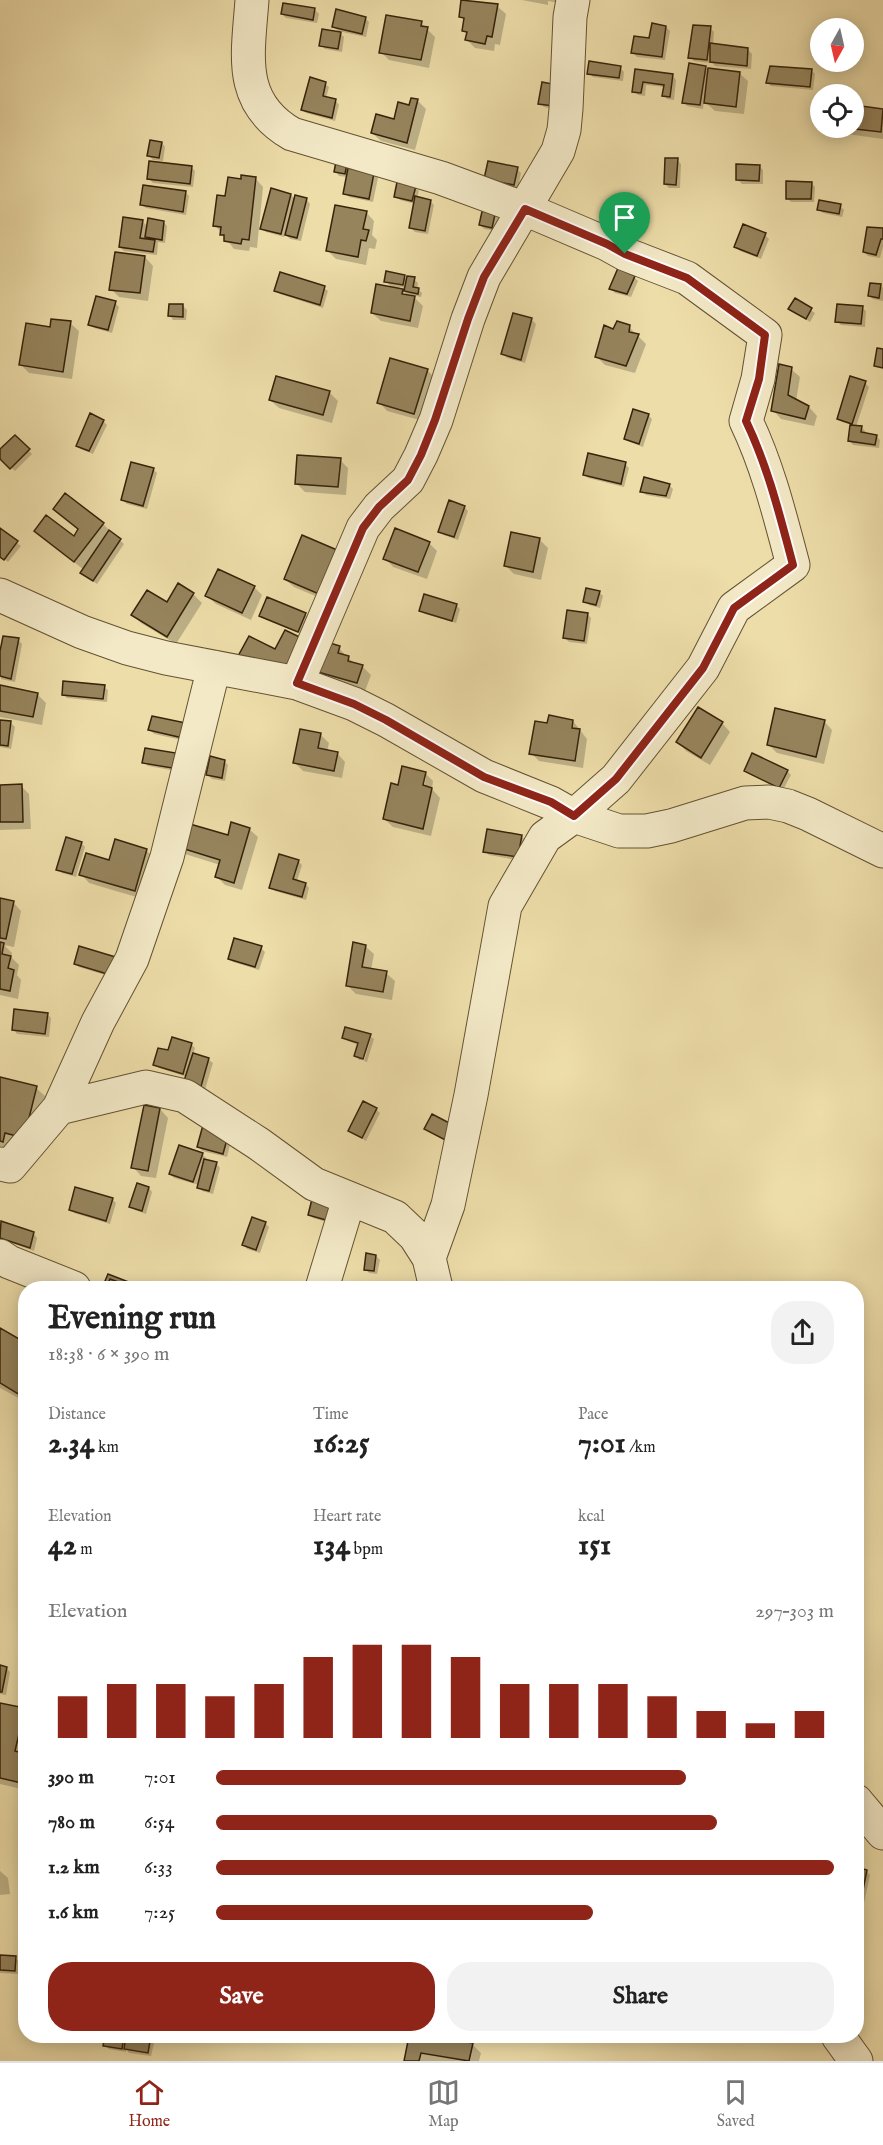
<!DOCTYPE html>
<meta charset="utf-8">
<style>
body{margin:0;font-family:"IM FELL English",serif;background:#f2f2f2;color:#222;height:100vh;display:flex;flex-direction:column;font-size:22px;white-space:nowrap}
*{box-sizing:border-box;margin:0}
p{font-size:20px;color:#767676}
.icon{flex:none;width:33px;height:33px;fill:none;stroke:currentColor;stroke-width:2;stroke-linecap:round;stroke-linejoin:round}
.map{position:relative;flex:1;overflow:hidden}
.details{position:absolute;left:18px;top:1281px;width:846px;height:762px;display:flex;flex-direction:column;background:#fff;border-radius:24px;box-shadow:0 3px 15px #0003}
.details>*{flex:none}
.needle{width:39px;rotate:188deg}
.buttons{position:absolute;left:810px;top:18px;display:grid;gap:12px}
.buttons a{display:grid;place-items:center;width:54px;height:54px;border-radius:50%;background:#fff;box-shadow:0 3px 15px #0003;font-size:30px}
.pin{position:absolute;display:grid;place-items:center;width:51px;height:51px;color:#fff;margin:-62px -26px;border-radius:50% 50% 50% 0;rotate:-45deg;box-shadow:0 0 6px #0007}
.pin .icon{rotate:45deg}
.round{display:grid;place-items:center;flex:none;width:63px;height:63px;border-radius:24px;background:#f2f2f2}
.summary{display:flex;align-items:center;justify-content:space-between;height:102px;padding:0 30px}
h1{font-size:33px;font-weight:800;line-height:45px}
.stats{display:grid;grid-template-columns:repeat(3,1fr);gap:9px;height:102px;padding:6px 30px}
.stats div{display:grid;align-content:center}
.stats b{font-size:30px;font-weight:800}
.stats small{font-size:16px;font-weight:400}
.stats p{font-size:16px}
.chart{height:168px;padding:12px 30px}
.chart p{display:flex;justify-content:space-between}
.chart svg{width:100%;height:108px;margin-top:6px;stroke:#8f2418;stroke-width:6}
.action{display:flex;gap:12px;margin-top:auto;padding:12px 30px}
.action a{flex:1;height:69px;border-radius:24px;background:#8f2418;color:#fff;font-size:24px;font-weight:800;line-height:69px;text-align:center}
.action a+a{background:#f2f2f2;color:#222}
ul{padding:0 30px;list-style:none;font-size:20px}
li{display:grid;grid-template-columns:96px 72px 1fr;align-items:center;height:45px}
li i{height:15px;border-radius:8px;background:#8f2418}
.menu{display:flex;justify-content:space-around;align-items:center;height:84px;border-top:2px solid #e0e0e0;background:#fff;font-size:16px;color:#767676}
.menu a{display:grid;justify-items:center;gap:3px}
.menu .active{color:#8f2418}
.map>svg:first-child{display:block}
</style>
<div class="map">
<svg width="883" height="2061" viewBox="0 0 883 2061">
<rect width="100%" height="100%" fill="#eddda9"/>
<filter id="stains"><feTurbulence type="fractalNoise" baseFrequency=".00333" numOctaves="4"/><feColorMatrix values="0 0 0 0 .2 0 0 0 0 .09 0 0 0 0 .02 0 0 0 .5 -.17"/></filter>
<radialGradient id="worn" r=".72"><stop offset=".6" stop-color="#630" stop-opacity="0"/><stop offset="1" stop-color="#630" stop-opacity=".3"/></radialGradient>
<path fill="#0003" fill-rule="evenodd" d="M463 0 497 6 506 14 500 45 495 44 494 51 475 48 467 40 468 35 463 30 465 21 461 16Z
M522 0H567L566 4 548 1V5Z
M284 5 315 10 319 14 317 23 286 18 282 14Z
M365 18 369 22 366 37 338 31 334 27Z
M421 23 435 37 429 68 389 60 381 52Z
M666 27 670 31 665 60 637 57 633 53Z
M710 28 714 32 713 45 748 50 752 54 751 69 715 66 711 61V63L694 61 690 57Z
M340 33 344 37 342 52 325 49 321 45Z
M705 67 710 72 739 73 748 81 744 114 715 111 704 101 703 109 687 106 684 102Z
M620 68 624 72 623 81 593 77 589 73Z
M811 70 815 74 813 90 771 86 768 83Z
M637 71 673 76 676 80 674 100 667 99 664 95 665 87 646 85 645 96 638 95 634 92Z
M325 84 329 87 326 98 336 101 339 105 335 121 306 113 302 109Z
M543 84 558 110 544 107 540 103Z
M417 100 426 109 415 150 381 141 372 133 395 121Z
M854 107 883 111V139L840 133 835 128H854Z
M162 143 165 147 163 161 153 160 149 156Z
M677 160 681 164 680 188H669L665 184Z
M351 163 350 170 374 174 378 178 373 202 349 197 345 193 348 177 339 176 336 172Z
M759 166 763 170V184H742L738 180Z
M191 167 195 171 193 187 153 183 149 179Z
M517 169 521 173 518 188 490 182Z
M255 178 263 187 257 248 250 247 249 251 234 249 215 225 226 198 242 180Z
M811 183 815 187 814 202H791L787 198Z
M415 188 419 191 417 198 430 201 434 205 428 234 415 232 411 228 415 204 400 200 396 196Z
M185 192 189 196 186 215 146 208 142 205Z
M291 195 295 199 307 200 310 204 301 241 290 239 285 234 284 237 266 232 262 228Z
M840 206 844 210 842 217 823 213 819 209Z
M484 209 499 215 496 231 484 229 480 225Z
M366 212 374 221 372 235 377 240 375 249 369 248 366 265 336 259 328 251Z
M142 221 148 227 163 222 167 226 165 243 158 242 157 255 124 251 120 247Z
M744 226 765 235 769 239 761 259 740 251 736 247Z
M883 230V247L880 258 868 256 864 252Z
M145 257 153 266 148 301 119 297 111 289Z
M404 277 408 281 414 279 418 283 417 289 422 293 421 297 412 295 423 306 418 328 381 321 372 313 393 289 386 281ZM399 287 406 288 405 294Z
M634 277 638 281 631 297 615 293 611 289Z
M881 286 883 288V301L873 299 870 296Z
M324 288 328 291 323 308 280 294 276 290Z
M795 300 815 313 810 322 790 309Z
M115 303 119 307 112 333 94 328 90 324Z
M183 306 187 310 186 320H173L170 316Z
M862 308 866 311 865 327 841 325 837 321Z
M514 315 532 320 536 324 525 363 507 358 503 354Z
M70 323 79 331 72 379 29 373 21 365 51 328Z
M629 327 646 344 635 373 605 365 597 357 614 331Z
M791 369 800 377 796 401 809 407 817 416 814 426 781 419 773 410Z
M427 370 435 378 423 421 387 411 379 402Z
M865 383 869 387 856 427 862 428 866 432 865 434 876 436 880 440 879 448 853 445 850 441 852 425 842 422 838 418Z
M329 392 338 401 332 423 279 408 270 400Z
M648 415 652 419 643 447 630 442 626 438Z
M103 421 107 425 93 454 81 449 77 445Z
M15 437 32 454 15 471 0 457V451Z
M340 460 348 468 346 495 305 492 296 483Z
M625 464 629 468 624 487 588 478 584 474Z
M153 469 157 473 147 509 127 504 123 500Z
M669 485 673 489 670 499 646 495 642 491Z
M450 502 465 508 468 511 458 540 444 535 440 531Z
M55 509 103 524 124 544 97 584 86 576 84 570 45 539 74 538 80 530Z
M0 530 21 546 8 562 0 556Z
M539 539 548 548 541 580 514 574 506 566Z
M429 543 437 551 427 579 393 567 385 558Z
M344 554 334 604 294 587 285 579Z
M254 587 262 595 251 620 216 604 207 596Z
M599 592 603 596 600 608 589 605 585 601Z
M193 594 202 603 176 644 141 623 133 615Z
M456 605 460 609 456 623 425 614 421 610Z
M305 614 309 618 302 634 265 619 261 616Z
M587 614 591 618 587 644 569 642 565 638Z
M18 640 22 644 15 682 1 679 0 659Z
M307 643 339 648 347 657 355 664 362 666 371 675 365 691 317 677 248 666 275 651Z
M0 687 38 695 46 703 42 725 0 717Z
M104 687 108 690 107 702 67 698 63 694Z
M0 721 11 723 15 727 11 749 0 747Z
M573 721 587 739 583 768 539 761 531 753 549 725Z
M824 721 832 730 824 764 777 753 768 744Z
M722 723 730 732 710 765 686 751 678 742Z
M189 728 186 741 154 734 150 730Z
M320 734 329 743 327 752 337 753 345 762 342 778 303 771 295 763Z
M175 755 176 771 148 766 144 762Z
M224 761 228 765 225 781 212 779 208 775Z
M746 770 787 771 791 775 783 790 750 774Z
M425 773 433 781 432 789 440 798 431 836 393 827 384 819 399 787ZM423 777H426L423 793Z
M0 786H21L29 794 31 829 0 830Z
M249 829 258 837 242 890 225 885 217 877 220 865 185 854 177 846 229 837Z
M521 836 525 840 522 861 489 855 485 851Z
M116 841 147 851 155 859 143 899 89 883 81 874 110 862Z
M81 843 85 847 76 877 62 873 58 869Z
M298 861 302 865 297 881 306 884 309 888 306 900 275 891 271 887Z
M0 900 13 902 21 911 14 947 4 945 12 953 11 957 19 965 17 975 21 980 18 999 0 995Z
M365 946 374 954 371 970 386 973 395 981 392 1000 356 994 347 985Z
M80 948 118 979 79 967 75 964Z
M261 948 265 952 259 970 233 962 229 958Z
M47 1014 51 1018 49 1037 17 1034 14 1030Z
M369 1036 361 1060H359L356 1056 359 1045 348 1041 344 1037Z
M371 1037 374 1039 367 1062 364 1061Z
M191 1044 195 1048 193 1055 209 1060 213 1063 204 1093 187 1077 159 1068 155 1065 169 1052Z
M0 1083 36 1088 45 1096 32 1145 11 1149 0 1146Z
M160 1109 168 1118 156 1178 141 1176 133 1167Z
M376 1109 380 1113 366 1141 350 1131Z
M232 1137 227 1157 202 1151 199 1147Z
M202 1154 206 1158 205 1161 217 1164 220 1168 213 1194 202 1191 199 1185 174 1178 170 1174Z
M149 1188 152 1192 146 1214 135 1210 131 1206Z
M112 1199 116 1203 110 1224 74 1213 71 1209Z
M337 1207 336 1225 313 1218 309 1214Z
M2 1223 34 1234 37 1238 34 1251 2 1240 0 1230Z
M265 1223 269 1227 260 1253 247 1249 244 1245Z
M376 1256 380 1260 377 1274 369 1273 366 1269Z
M0 1330 26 1345V1402L0 1388Z
M0 1667 6 1668 10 1672 6 1695 0 1694Z
M0 1704 26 1711V1790L0 1784Z
M856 1869 866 1871 870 1875 864 1903 856 1901Z
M0 1871 8 1878 10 1894 0 1895Z
M0 1957 15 1958 19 1961 18 1974 0 1973Z
M107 2036H151L155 2039 151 2056 129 2053 126 2049V2052L109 2049 105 2045Z
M411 2036H426L472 2044 481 2053 479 2061H406Z"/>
<path fill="#96845d" stroke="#37230a" stroke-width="1.5" d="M461 0 498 4 492 37 487 36 485 44 465 40 467 32 462 31 464 18 459 17Z
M283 3 315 8 313 20 281 14Z
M336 9 366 17 362 34 332 27Z
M386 15 422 21 421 26 428 27 421 60 379 53Z
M652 23 666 26 662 57 631 53 634 36 649 38Z
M693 25 711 26 707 60 688 58Z
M322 29 341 32 338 49 319 46Z
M710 43 748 48 747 66 710 62Z
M589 61 621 66 619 78 587 74Z
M689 63 706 66 700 105 682 103Z
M770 66 812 69 810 87 766 83Z
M708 68 740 72 736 107 704 103Z
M635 69 673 74 670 97 662 96 664 85 643 82 641 93 632 92Z
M310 77 326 82 323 96 336 99 332 118 301 110Z
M542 82 558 85 554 106 538 104Z
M411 98 418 99 407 143 371 133 376 114 394 119 398 102 409 105Z
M854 105 883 109 881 132 846 128H854Z
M150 140 162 142 159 158 147 156Z
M337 156 348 158 345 174 334 172Z
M665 158H678L676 185 664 184Z
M149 161 192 166 190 184 147 179Z
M488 161 518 167 514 185 484 179Z
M736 164 760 165 759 181 736 180Z
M348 168 374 173 369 199 343 194Z
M241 175 256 177 249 240 242 239 241 244 224 241V235H220L221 227 213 226 217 195 225 196 228 177 241 179Z
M786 181 812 182 811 199H786Z
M397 182 416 186 412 201 394 197Z
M143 185 186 191 183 212 140 205Z
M271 188 291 194 281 234 260 229Z
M295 195 307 198 297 238 285 235Z
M415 196 431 200 425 231 409 228Z
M819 200 841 204 839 214 817 210Z
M335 205 367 211 363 229 369 230 366 241 361 240 358 257 326 251Z
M483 207 496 210 492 228 479 225Z
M123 217 143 220 140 238 155 240 153 252 119 247Z
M148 218 164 221 162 240 145 237Z
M743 224 766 233 757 256 734 247Z
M867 227 883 228V239H881L876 255 863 252Z
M115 252 145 256 140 293 109 290Z
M618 268 635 276 627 294 609 289Z
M386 271 405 275 403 285 384 282Z
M280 272 325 286 320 305 274 291Z
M407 276 415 277 413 287 419 288 418 294 404 291Z
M870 283 881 284 879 298 868 296Z
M376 284 403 289 402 294 415 296 410 321 371 313Z
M96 296 116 301 108 330 88 325Z
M795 298 812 308 806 319 788 309Z
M169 304H183V317L168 316Z
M837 304 863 306 861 324 835 322Z
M513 313 532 318 521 360 501 354Z
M51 319 71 321 63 372 19 365 26 323 50 327Z
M617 321 630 325 629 332 639 334 626 366 595 357 604 325 613 329Z
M877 348 883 349V368L874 366Z
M390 358 428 369 414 414 377 403Z
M779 364 792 367 788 395 809 406 805 419 771 411Z
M276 376 330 391 323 415 269 400Z
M850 376 866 381 852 424 837 419Z
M633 409 649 414 639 444 624 439Z
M90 413 104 420 89 451 76 446Z
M850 425 862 426 861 432 877 435 875 445 848 441Z
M15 435 30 449 10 469 0 459V449Z
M588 453 626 462 621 484 583 475Z
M297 455 341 458 338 487 295 484Z
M131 462 154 468 143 506 121 500Z
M644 477 670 484 666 496 640 492Z
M65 493 104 523 74 562 34 531 46 515 74 536 78 529 53 509Z
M449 500 465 506 454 537 438 532Z
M0 528 18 541 4 560 0 557Z
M395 528 430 542 418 572 383 559Z
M109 530 121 539 93 581 80 573Z
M511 532 540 538 533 572 504 566Z
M302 535 344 553 326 597 284 579Z
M218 569 255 586 242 613 205 596Z
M178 583 194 593 167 637 131 615 147 590 167 602Z
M586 588 600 591 596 605 583 602Z
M424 594 457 604 452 621 419 611Z
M267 597 306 613 298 632 259 616Z
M567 610 588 613 584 641 563 638Z
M285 630 308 641 291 673 265 660 261 670 237 658 249 636 275 649Z
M3 636 19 638 11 679 0 676V651Z
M320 640 340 646 338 653 349 656 348 661 363 665 357 683 307 669Z
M63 681 105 685 103 699 62 695Z
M0 685 38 693 33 717 0 711Z
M698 707 723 722 701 758 676 742Z
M775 708 825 720 816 757 767 745Z
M549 715 573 720 572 728 580 729 575 761 529 754 535 721 547 723Z
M152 716 186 723 183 738 148 730Z
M0 720 11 721 8 746 0 745Z
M300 729 321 733 318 748 338 752 334 771 293 763Z
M145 748 176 753 172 768 142 763Z
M752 753 788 770 779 788 744 771Z
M210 756 225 760 222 778 206 775Z
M402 766 426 772 423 785 432 788 423 829 383 819 391 783 398 785Z
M22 784 23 822H0V785Z
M183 822 228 835 231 822 250 828 234 883 215 877 220 860 175 846Z
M487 829 522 835 518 857 483 852Z
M66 837 82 842 72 874 56 870Z
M115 839 147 849 135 891 79 875 86 853 109 860Z
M279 854 299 860 293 879 306 883 302 897 269 888Z
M0 898 14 901 6 939 0 938Z
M234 938 262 946 255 967 228 959Z
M0 942 4 943 2 954 11 956 8 968 14 970 10 991 0 989Z
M353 942 366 945 362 967 387 971 383 992 346 986Z
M79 946 119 958 114 976 74 964Z
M14 1009 48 1013 45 1034 12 1030Z
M345 1027 371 1034 363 1059 354 1056 358 1043 342 1038Z
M172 1037 192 1043 183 1074 153 1065 158 1048 168 1050Z
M193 1053 209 1058 200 1090 183 1084Z
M0 1077 37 1086 24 1138 5 1133 3 1142 0 1141Z
M363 1101 377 1108 362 1138 348 1131Z
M144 1105 160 1108 148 1171 131 1168Z
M432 1114 461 1129 453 1144 424 1129Z
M203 1125 229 1132 223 1154 197 1147Z
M179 1145 203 1153 193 1182 169 1174Z
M204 1159 217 1162 209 1191 197 1188Z
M137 1183 149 1187 142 1211 129 1207Z
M75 1187 113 1198 106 1221 69 1210Z
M312 1199 337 1206 333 1222 308 1215Z
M252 1217 266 1222 256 1250 242 1245Z
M1 1221 34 1232 30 1248 0 1238Z
M366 1253 376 1255 374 1271 364 1270Z
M108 1274 144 1288H102Z
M110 1279 135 1288H106Z
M0 1328 26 1343V1386L20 1395 0 1383Z
M0 1665 7 1667 2 1692H0Z
M0 1703 25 1708 15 1751 26 1754V1784L0 1778Z
M856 1867 867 1870 861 1900 856 1899Z
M0 1955 16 1956 15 1971 0 1970Z
M105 2036H124L122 2049 103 2046Z
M126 2036H151L148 2053 124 2049Z
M409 2036H434L473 2043 469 2061 421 2053 419 2061H404Z"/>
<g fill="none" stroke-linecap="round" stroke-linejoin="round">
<g stroke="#645232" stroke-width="35">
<path id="minor" d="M252 0C248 55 237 102 292 134L441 178 525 209 607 244 625 254 687 278 765 335 758 379 746 421C768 467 780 516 793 565L734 608 703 668 616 779 574 816 545 837 505 906 471 1095 448 1205 429 1258
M0 595 82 632 127 648 166 658 297 683 354 704 386 720 484 776 551 803 574 816 619 831H647L671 826 745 803 769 802 788 806 808 814 883 851
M297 683 363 528 379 507 408 480 421 455 436 420 468 319 484 277 558 151 564 130 566 109 570 17 573 0
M59 1108 98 1022 132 959 167 857 214 667
M0 1164 10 1166 59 1108 146 1087 185 1096 259 1144 314 1184 395 1217 415 1236 429 1258 436 1288
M0 1256 9 1262 74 1288
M322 1288 349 1199
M856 1801 883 1833
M838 2036 856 2061"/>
</g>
<use href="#minor" stroke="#f3e9c7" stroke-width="33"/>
</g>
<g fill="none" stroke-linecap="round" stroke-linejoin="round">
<g stroke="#fff" stroke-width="12">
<path id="route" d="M525 209 607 244 625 254 687 278 765 335 759 379 746 421C768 467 780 516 793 565L734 608 703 668 616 779 574 816 551 802 484 777 386 720 354 704 297 683 363 528 379 507 408 480 421 455 435 420 468 319 484 277Z"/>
</g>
<use href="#route" stroke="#8f2418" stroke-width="8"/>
</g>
<rect width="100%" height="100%" filter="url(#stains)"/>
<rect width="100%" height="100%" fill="url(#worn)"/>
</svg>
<div class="buttons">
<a><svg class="needle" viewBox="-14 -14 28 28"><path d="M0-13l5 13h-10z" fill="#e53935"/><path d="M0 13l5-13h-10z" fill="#767676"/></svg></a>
<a><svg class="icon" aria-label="locate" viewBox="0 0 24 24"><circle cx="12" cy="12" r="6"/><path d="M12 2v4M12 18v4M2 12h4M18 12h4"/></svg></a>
</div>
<div class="pin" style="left:625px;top:254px;background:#1e9e55"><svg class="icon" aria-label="arrive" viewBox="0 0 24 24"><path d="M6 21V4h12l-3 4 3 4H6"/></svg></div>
<section class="details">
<div class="summary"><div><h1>Evening run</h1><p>18:38 · 6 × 390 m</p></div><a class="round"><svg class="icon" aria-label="share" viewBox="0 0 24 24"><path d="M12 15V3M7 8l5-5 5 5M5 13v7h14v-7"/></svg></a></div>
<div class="stats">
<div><p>Distance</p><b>2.34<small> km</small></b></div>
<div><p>Time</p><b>16:25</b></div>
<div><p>Pace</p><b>7:01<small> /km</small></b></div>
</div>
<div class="stats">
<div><p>Elevation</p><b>42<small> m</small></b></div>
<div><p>Heart rate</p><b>134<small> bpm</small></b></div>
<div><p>kcal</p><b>151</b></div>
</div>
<div class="chart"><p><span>Elevation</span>297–303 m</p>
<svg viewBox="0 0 160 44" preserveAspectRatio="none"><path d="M5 44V27M15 44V22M25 44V22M35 44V27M45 44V22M55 44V11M65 44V6M75 44V6M85 44V11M95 44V22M105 44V22M115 44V22M125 44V27M135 44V33M145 44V38M155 44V33"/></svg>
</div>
<ul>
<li><b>390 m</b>7:01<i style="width:76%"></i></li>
<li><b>780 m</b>6:54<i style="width:81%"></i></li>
<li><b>1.2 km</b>6:33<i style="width:100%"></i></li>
<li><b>1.6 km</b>7:25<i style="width:61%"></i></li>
</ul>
<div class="action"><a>Save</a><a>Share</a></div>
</section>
</div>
<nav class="menu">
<a class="active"><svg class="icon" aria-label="home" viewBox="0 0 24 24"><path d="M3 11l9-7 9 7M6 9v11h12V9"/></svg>Home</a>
<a><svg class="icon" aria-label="map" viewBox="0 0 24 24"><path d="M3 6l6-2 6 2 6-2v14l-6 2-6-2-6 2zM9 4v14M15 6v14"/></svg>Map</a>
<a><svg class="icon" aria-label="saved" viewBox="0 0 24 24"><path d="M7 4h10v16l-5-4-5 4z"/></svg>Saved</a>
</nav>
